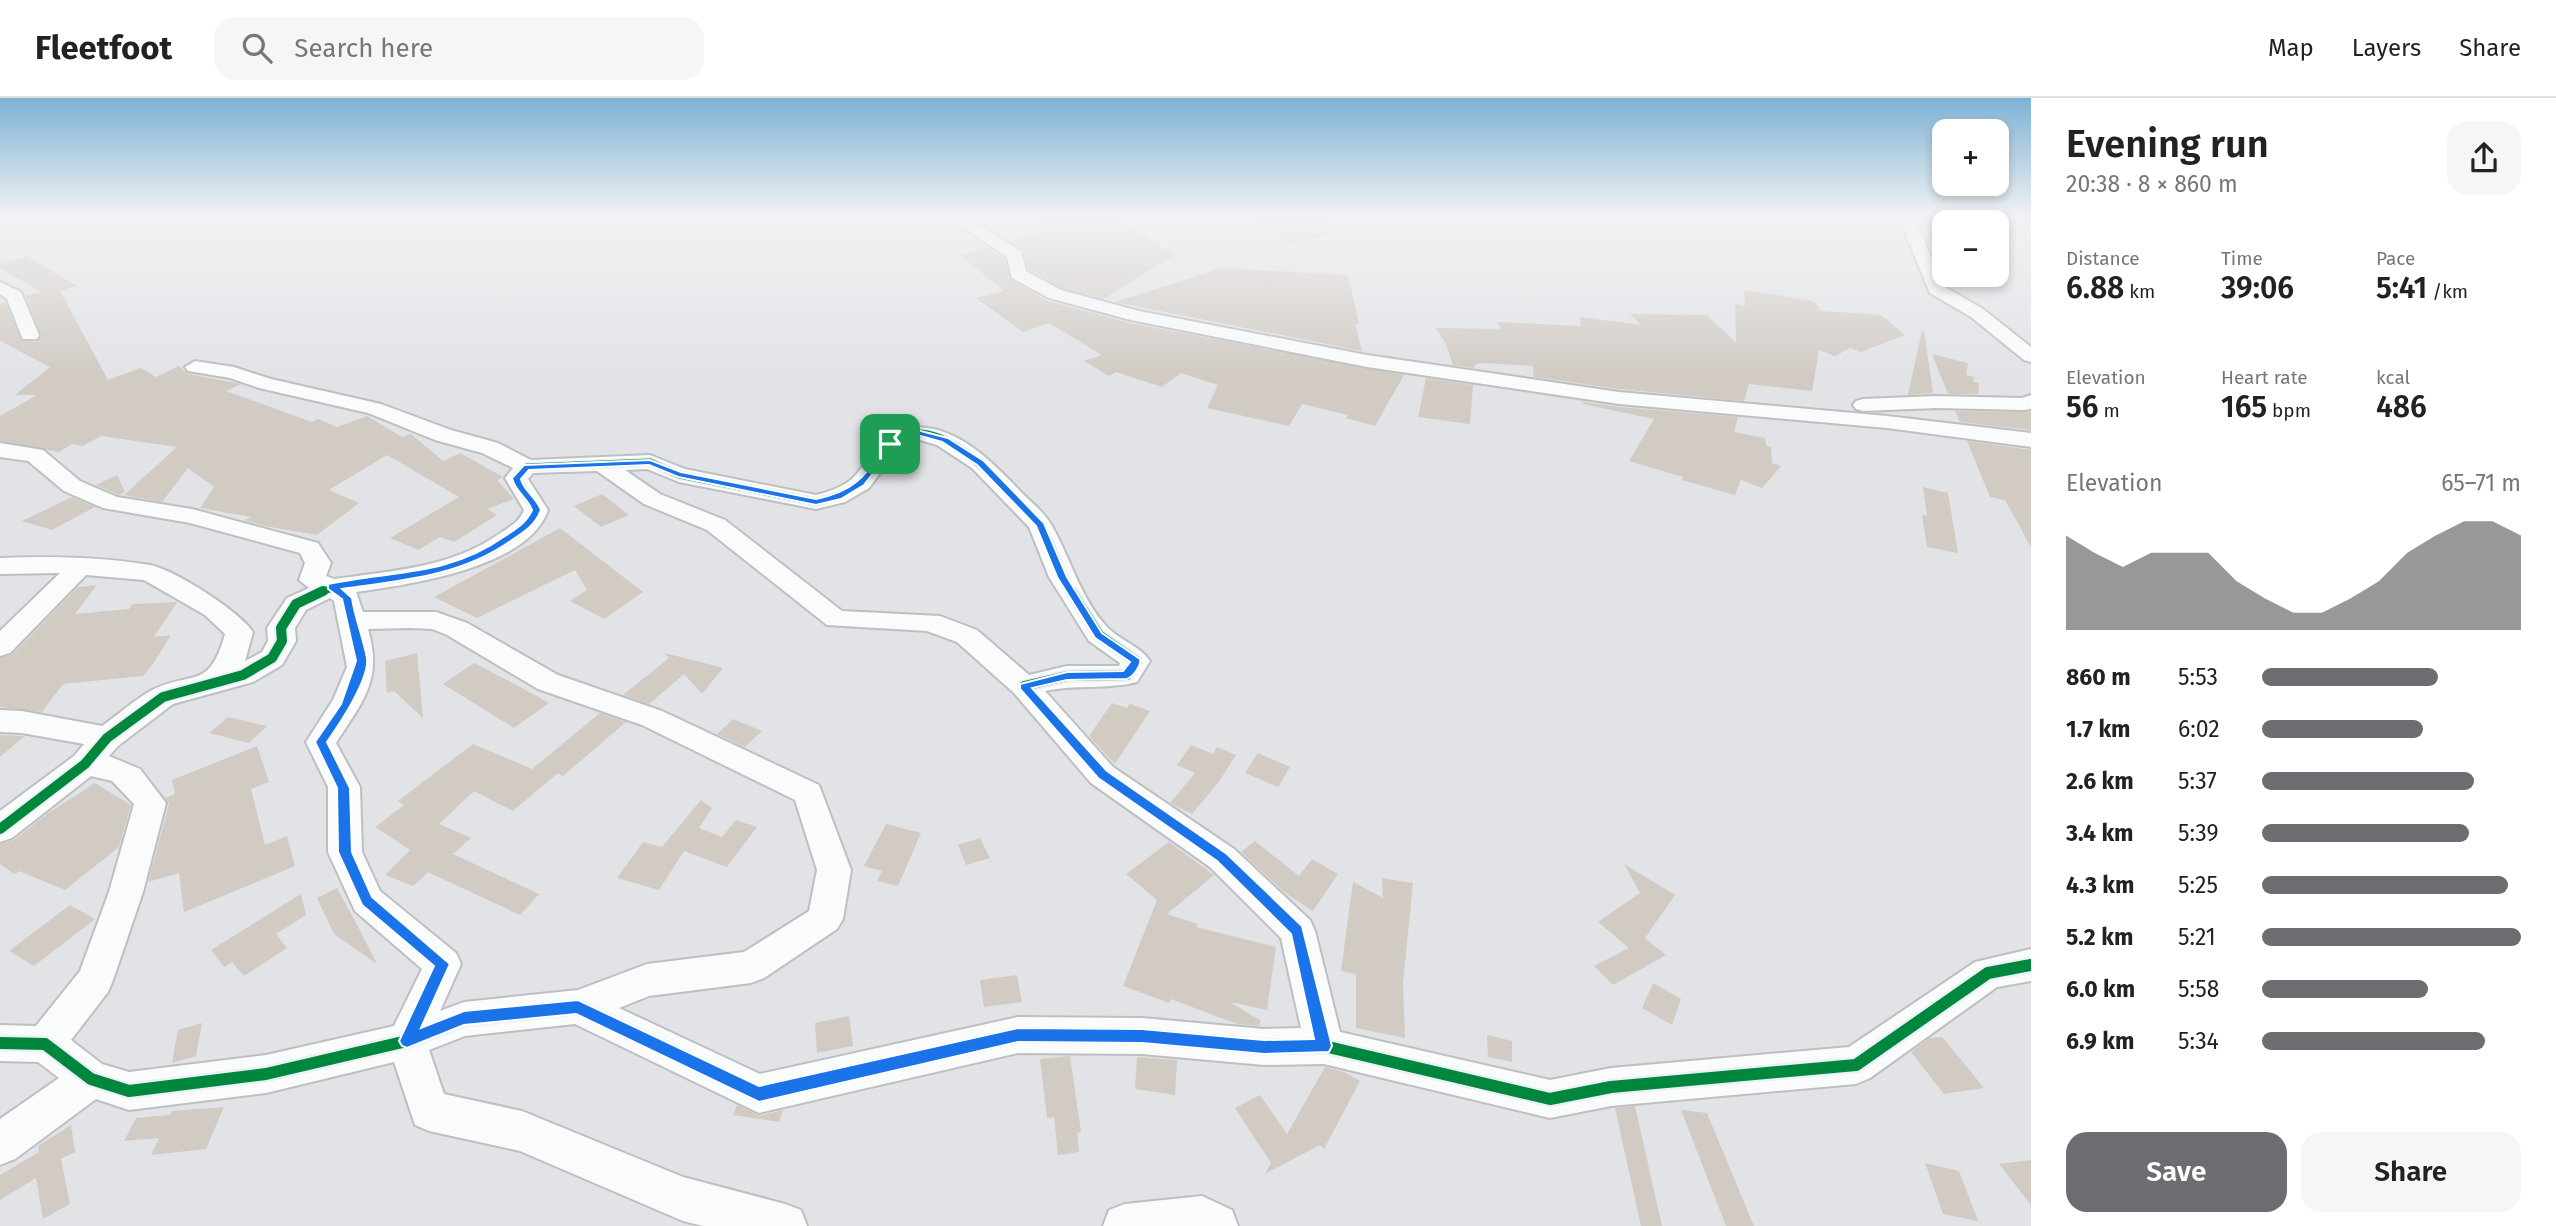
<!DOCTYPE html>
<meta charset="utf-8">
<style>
body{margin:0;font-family:"Fira Sans",sans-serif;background:#f6f6f6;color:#222;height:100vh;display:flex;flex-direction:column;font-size:26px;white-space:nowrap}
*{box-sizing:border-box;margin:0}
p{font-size:23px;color:#767676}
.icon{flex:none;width:38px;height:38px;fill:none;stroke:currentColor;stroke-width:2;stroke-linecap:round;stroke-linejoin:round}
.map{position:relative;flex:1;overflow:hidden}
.side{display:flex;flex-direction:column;background:#fff;width:525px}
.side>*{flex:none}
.controls{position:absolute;left:1932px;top:21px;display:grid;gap:14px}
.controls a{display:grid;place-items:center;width:77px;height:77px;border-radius:14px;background:#fff;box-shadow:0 4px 10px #0003;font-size:35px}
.pin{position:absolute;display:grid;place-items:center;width:60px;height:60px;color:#fff;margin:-30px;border-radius:14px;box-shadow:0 4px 10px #0006}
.round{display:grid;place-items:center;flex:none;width:74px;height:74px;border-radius:21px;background:#f6f6f6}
.headline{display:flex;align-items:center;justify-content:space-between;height:119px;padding:0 35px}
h1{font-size:38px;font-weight:600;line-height:52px}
.stats{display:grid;grid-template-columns:repeat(3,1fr);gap:10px;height:119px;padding:7px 35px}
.stats div{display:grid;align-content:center}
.stats b{font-size:30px;font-weight:600}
.stats small{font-size:19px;font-weight:400}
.stats p{font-size:19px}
.chart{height:196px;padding:14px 35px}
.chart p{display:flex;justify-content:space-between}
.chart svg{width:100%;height:126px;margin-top:7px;fill:#6b6d70;opacity:.7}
.button{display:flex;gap:14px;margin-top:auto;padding:14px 35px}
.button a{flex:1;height:80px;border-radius:21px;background:#6b6d70;color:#fff;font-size:28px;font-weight:600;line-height:80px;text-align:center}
.button a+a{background:#f6f6f6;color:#222}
ul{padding:0 35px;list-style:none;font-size:23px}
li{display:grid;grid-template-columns:112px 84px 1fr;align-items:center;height:52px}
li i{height:18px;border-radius:9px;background:#6b6d70}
header{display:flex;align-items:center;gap:42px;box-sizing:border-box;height:98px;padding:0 35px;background:#fff;border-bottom:2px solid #e0e0e0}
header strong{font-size:33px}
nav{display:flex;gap:38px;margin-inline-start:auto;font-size:24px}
.search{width:490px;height:63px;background:#f6f6f6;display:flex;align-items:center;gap:18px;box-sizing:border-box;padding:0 24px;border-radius:21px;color:#767676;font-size:26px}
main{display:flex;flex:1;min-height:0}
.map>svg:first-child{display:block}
</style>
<header>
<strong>Fleetfoot</strong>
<div class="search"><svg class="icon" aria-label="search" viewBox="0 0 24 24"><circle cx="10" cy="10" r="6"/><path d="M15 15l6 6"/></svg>Search here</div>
<nav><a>Map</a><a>Layers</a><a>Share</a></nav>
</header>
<main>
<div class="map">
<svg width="2031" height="1128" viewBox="0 0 2031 1128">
<rect width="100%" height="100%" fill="#e1e3e6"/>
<path fill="#d1cbc4" d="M1039 118H1113L1175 157 1103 201 1062 190 1028 171 1024 152 1010 143 1042 134Z
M1246 118H1326L1328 137 1289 146Z
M988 149 1005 161 1011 182 1048 203 1130 225 1404 277 1375 328 1346 320 1348 317 1302 306 1289 328 1207 310 1218 287 1181 275 1162 289 1116 274 1109 278 1084 263 1102 257 1049 225 1023 234 976 200 1004 193 960 157Z
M27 158 77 188 60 193 108 282 141 270 156 279 179 268 188 276 241 286 226 293 312 324 318 321 337 329 367 318 402 339 411 336 443 363 460 355 503 379 497 382 514 401 487 411 497 417 454 444 440 439 418 452 390 440 459 399 387 357 329 392 359 405 317 437 265 428 245 422 251 419 200 410 214 389 188 370 162 404 124 397 177 349 101 338 83 348 72 346 59 354 0 343V318L37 297H15L50 269 0 243V206L5 204 21 242 37 244 41 238 26 198 41 194 0 170V166Z
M1223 170 1348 177 1359 226H1355L1362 253 1115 204Z
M1744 192 1814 203 1821 213 1881 217 1905 237 1861 254 1850 250 1835 258 1819 252 1812 293 1749 286 1744 303 1619 291 1534 279 1533 268 1481 265 1474 267V270L1453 267 1446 246 1436 230 1501 231 1497 224 1581 228 1580 219 1641 227 1630 216 1707 217 1736 245 1735 206 1745 208Z
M1922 233H1924L1933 295 1908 297Z
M1932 256 1968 265 1966 277 1974 279 1973 284 1979 285 1978 296H1948Z
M1426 280 1473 287 1470 326 1418 319Z
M1536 297 1619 309 1738 319 1734 334 1765 340 1766 348 1771 349 1772 365 1781 368 1762 390 1741 382 1735 397 1682 382 1683 379 1629 363 1654 321 1583 306V304Z
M1955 313 2031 314V332L1960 324Z
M1967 343 2031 352V449L2005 402 1990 399Z
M117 377 125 394 119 397 96 387Z
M1923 389 1948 395 1958 455 1927 449 1922 417 1927 418Z
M602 396 629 417 601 429 574 408Z
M72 399 95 409 52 432 22 423Z
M560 430 643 494 604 521 570 503 587 492 575 472 477 520 434 499Z
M97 487 75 516 129 511 133 506 177 504 154 539 171 537 153 566 143 578 63 586 42 614 0 609V560L12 557 78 489Z
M417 555 423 620 394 593 387 595 385 563Z
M664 555 689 561 723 570 702 596 684 576 649 606 623 597 669 560Z
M474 565 511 584 549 605 514 630 443 586Z
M1112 605 1127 610 1130 606 1150 613 1115 666 1089 638Z
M600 615 626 624 563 678 558 675 513 713 474 693 439 726 471 740 453 756 539 796 520 817 428 774 413 788 385 777 410 752 375 729 404 707 398 703 473 646 532 671Z
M228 619 267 628 249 645 209 635Z
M733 621 762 633 745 649 717 636Z
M0 637 22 638H25L0 659Z
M1191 647 1213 656 1217 649 1236 657 1218 685 1192 716 1170 705 1195 675 1177 667Z
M257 648 269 684 251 691 265 747 287 738 295 768 184 814 179 775 148 784 169 706 165 700 175 696 172 682Z
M1258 655 1290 669 1278 689 1245 675Z
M95 685 131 707 119 749 65 792 19 773 14 776 0 766V746L14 742 47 716Z
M701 702 712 710 699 730 722 739 736 722 757 729 727 769 684 753 659 792 617 780 643 744 662 749Z
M886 726 921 735 898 788 877 783 882 773 864 768Z
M980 740 990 760 966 767 958 747Z
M1255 743 1299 778 1312 761 1338 776 1313 813 1284 794 1241 754Z
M1169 744 1214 777 1167 816 1197 826 1196 829 1276 849 1267 912 1230 904 1261 923 1259 928 1237 926 1171 901 1169 905 1123 888 1157 802 1126 776Z
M1624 766 1675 797 1645 840 1666 857 1613 887 1594 868 1629 850 1598 824 1640 795Z
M1382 780 1413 785 1403 885 1405 940 1356 930V876L1341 873 1353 784 1383 800Z
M337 790 355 823 377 866 334 836 317 800Z
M301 796 306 817 276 836 287 850 244 878 232 864 224 869 211 852Z
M70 807 95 821 34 868 9 853Z
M1017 877 1022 904 984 909 980 882Z
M1653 885 1681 901 1672 927 1642 910Z
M849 918 853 948 817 955 815 925Z
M202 925 196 958 172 965 178 932Z
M1487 937 1512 943V964L1488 959Z
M1942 939 1961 962 1984 990 1944 996 1911 954 1930 940Z
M1070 958 1081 1034 1077 1035 1079 1054 1058 1057 1054 1019 1047 1020 1040 961Z
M1137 959 1177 962 1175 997 1135 991Z
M1325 969 1344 974 1360 983 1324 1051 1320 1047 1265 1076 1271 1065 1235 1010 1260 997 1287 1036Z
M737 1007 760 1018 783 1012 779 1024 733 1017Z
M1635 1008 1662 1128H1641L1615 1010Z
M224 1009 206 1051 151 1057 159 1040 124 1043 136 1020 170 1017 172 1013Z
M1681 1012 1707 1015 1754 1128H1726Z
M71 1027 75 1054 61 1061 70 1106 43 1121 36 1080 0 1102V1077L39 1054 38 1048Z
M2031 1062V1107L1999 1066Z
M1925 1065 1959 1073 1978 1123 1943 1116Z"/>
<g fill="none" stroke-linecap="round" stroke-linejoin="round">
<g stroke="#bebfc1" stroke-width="4">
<path id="minor" d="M947 118H965L1021 153 1026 173 1061 192 1139 213 1367 257 1619 294 1887 318 2031 335V349L1887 330 1619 306 1367 269 1131 222 1049 200 1012 180 1007 159Z
M1898 118H1914L1943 188 1983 211 2031 249V264L2024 262 1971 219 1930 195Z
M0 184 21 194 39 237 37 241H23L21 237 7 201 0 196Z
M195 263 234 269 271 281 381 306 451 332 498 345 531 362 650 357 685 371 816 397C829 394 845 388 854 379 870 362 878 337 902 331 952 320 992 364 1023 396 1033 406 1046 416 1052 428 1071 461 1081 502 1108 530 1121 543 1140 548 1150 563L1137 584C1107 592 1075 586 1045 593L1113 669 1234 751 1310 822 1315 833 1340 934 1550 982 1611 970 1849 949 1975 864 2031 851V883L1997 889 1870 980 1856 986 1611 1008 1550 1020 1324 966 1264 967 1142 956 1018 955 759 1015 575 926 465 938 429 952 444 996 522 1013 683 1079 785 1106 801 1112 807 1128H703L683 1123 520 1053 429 1033 415 1027 394 964 266 995 129 1012 96 1001 15 1061 0 1067V1021L59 980 38 964 0 963V927L36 928 80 873 109 794 134 706 112 683 91 678 12 740 0 744V713L74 658 84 646 22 635 0 634V612L22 613 102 628C118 617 135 601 152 592 193 572 209 593 225 536L205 517 144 482 86 477 10 555 0 558V533L60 475 0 476V460C49 458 101 459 150 467 175 472 239 513 253 534L245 563 262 554 268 543 267 530 287 500 309 490 299 482 305 465 300 455 190 425 103 410 64 393 28 363 0 359V345L43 352 80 383 117 399 192 411 318 445 331 465 326 478 334 481C392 473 452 470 502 434 511 428 520 423 524 412L505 380 513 370 482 355 435 342 368 315 259 290 230 280 188 273 185 269ZM917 341 937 347 972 370 1029 429 1049 479 1089 543 1120 565 1119 568H1067L1029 577 977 532 940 518 842 513 725 422 660 396 625 372 647 371 679 384 816 411 845 404 869 390 898 351ZM597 373 644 406 707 432 827 527 927 533 957 544 1014 595 1091 685 1210 769 1281 840 1301 930 1264 931 1142 920 1018 919 760 976 619 910 649 898 751 885 764 880 837 831 843 821 851 772 819 687 662 613 558 577 467 525 436 514H363L356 494C408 487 529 470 548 412L528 381 533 375ZM330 500 334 503 347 569 333 602 306 644 328 689V754L355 813 422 871 394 928 266 957 129 974 102 966 71 942 108 894 113 882 143 794 166 705 140 671 109 658 118 648 173 606 253 584 282 567 296 543 295 530 306 512ZM410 530 432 531 447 537 538 591 642 627 795 702 817 772 809 813 744 854 647 866 578 892 464 904 440 913 461 866 456 855 380 793 362 754 360 689 336 645C363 603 383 582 368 531Z
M2031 297V311L2025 312 1936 310 1863 313 1856 311 1853 307 1856 303 1863 301 1936 298 2022 300Z
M1202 1098 1232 1112 1238 1128H1103L1109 1112 1125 1106Z"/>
</g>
<use href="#minor" fill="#fafbfb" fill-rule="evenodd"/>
<g stroke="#ebf1f6" stroke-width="10">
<path id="cycleway-far2" d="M319 495C339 486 361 485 383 482 429 476 473 467 511 439 523 431 531 426 536 412L516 380 527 369 650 364 679 377 816 404C832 400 847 396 860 385 876 372 882 346 903 338 942 322 990 375 1014 400 1022 409 1034 417 1040 427 1054 448 1059 474 1072 495"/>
</g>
<g stroke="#ebf1f6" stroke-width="14">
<path id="cycleway-far1" d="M1024 588 1067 578 1127 577 1136 563 1099 537 1071 493
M0 731 85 666 107 640 163 599 243 577 272 560 282 543 281 530 296 506 323 493"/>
</g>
<g stroke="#ebf1f6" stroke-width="17">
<path id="cycleway" d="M0 945 45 946 91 981 129 993 266 976 407 943 464 921 578 909 759 996 1018 937 1142 938 1264 949 1324 948 1550 1001 1611 989 1856 967 1988 875 2031 867"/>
</g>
<use href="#cycleway-far2" stroke="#00873e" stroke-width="7"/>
<use href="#cycleway-far1" stroke="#00873e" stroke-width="10"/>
<use href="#cycleway" stroke="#00873e" stroke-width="12"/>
</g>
<linearGradient id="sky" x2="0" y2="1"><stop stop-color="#7eb2d5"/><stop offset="0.43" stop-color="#f2f2f4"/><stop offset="1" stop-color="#f2f2f4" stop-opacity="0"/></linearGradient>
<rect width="2031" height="276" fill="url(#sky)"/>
<path fill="#1a73e8" stroke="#fff" stroke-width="2" fill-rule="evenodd" d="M917 332 948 340 984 363 1044 425 1067 479 1102 535 1140 561C1142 567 1133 579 1127 581L1067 582 1032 590 1107 673 1227 756 1302 828 1332 948 1329 954 1264 956 1142 945 1018 944 759 1004 576 916 464 927 407 950 402 948 399 943 434 868 362 807 338 754 337 690 315 644 341 606 356 563 342 501 328 491V486C393 472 447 479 505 438 517 430 526 425 532 412 527 399 515 394 512 380L524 367 650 362 681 374 816 401C830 398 844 394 856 384 883 363 875 341 917 332ZM917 337 942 344 977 367 1036 428 1057 479 1095 540 1130 564 1123 573 1067 574 1020 586V591L1098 680 1217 763 1291 836 1314 941 1264 942 1142 931 1018 930 759 988 578 902 464 913 421 930 450 866 372 799 352 754 350 690 327 644C339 627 370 581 367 560 363 539 355 520 352 500L342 491C401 483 462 478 512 442 526 433 535 427 541 412 536 399 524 393 521 381L529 372 649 367 678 379 816 407 841 401 864 387 894 348 905 340Z"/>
</svg>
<div class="controls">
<a>+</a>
<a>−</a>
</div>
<div class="pin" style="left:890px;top:346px;background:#1e9e55"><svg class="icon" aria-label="arrive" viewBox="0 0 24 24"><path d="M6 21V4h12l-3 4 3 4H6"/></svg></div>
</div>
<section class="side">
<div class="headline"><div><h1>Evening run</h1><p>20:38 · 8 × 860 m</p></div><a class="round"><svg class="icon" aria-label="share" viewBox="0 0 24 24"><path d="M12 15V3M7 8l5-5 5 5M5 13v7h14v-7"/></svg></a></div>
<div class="stats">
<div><p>Distance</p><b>6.88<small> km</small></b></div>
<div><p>Time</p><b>39:06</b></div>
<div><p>Pace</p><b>5:41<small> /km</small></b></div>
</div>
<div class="stats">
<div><p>Elevation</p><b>56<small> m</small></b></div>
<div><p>Heart rate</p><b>165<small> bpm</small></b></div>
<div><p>kcal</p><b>486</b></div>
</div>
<div class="chart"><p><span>Elevation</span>65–71 m</p>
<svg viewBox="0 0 160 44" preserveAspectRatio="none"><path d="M0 44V11L10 17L20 22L30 17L40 17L50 17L60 27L70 33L80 38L90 38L100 33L110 27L120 17L130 11L140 6L150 6L160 11V44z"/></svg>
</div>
<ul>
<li><b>860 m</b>5:53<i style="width:68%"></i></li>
<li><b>1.7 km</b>6:02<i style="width:62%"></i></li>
<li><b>2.6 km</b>5:37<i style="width:82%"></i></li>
<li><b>3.4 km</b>5:39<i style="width:80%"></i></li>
<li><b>4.3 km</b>5:25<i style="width:95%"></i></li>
<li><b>5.2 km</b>5:21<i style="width:100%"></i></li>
<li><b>6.0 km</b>5:58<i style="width:64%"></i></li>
<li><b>6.9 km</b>5:34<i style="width:86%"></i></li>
</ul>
<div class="button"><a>Save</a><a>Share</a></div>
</section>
</main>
